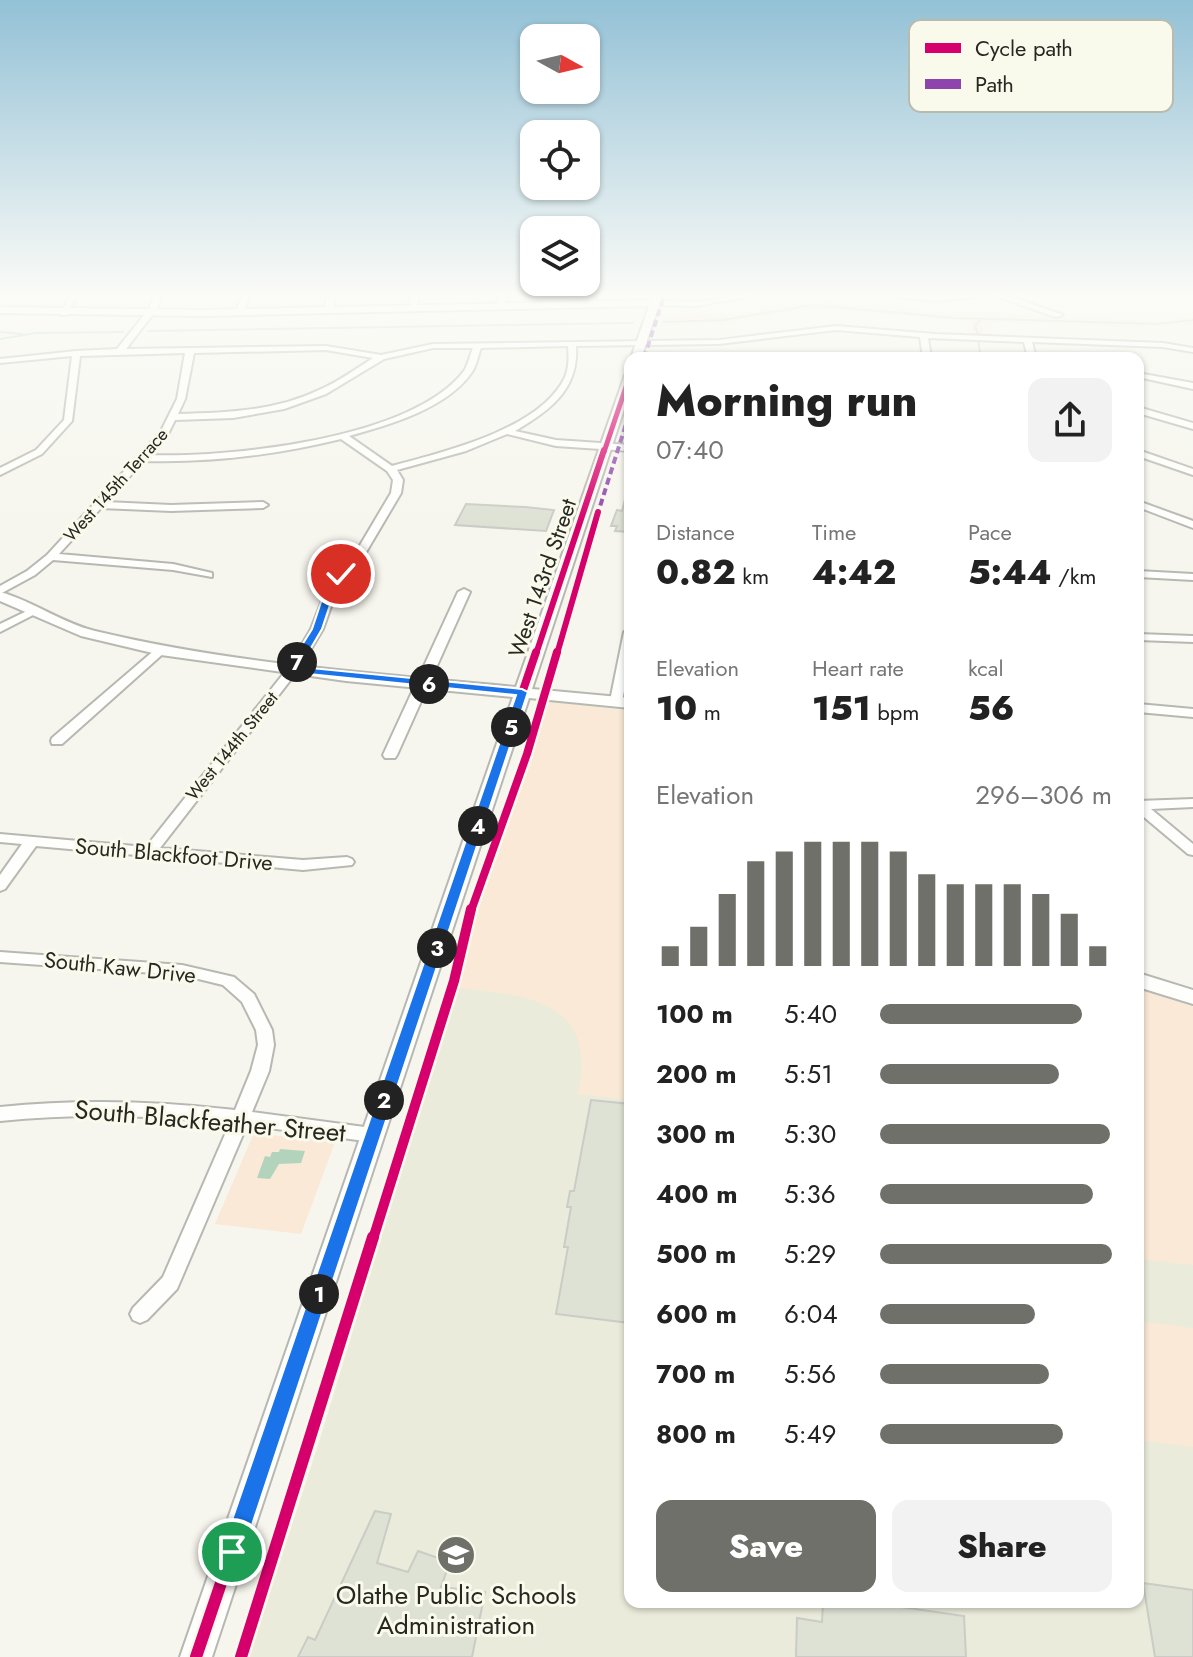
<!DOCTYPE html>
<meta charset="utf-8">
<style>
body{margin:0;font-family:Jost,sans-serif;background:#f2f2f2;color:#222;height:100vh;display:flex;flex-direction:column;font-size:30px;white-space:nowrap}
*{box-sizing:border-box;margin:0}
p{font-size:26px;color:#767676}
.icon{flex:none;width:44px;height:44px;fill:none;stroke:currentColor;stroke-width:2;stroke-linecap:round;stroke-linejoin:round}
.map{position:relative;flex:1;overflow:hidden}
.drawer{position:absolute;left:624px;top:352px;width:520px;height:1256px;display:flex;flex-direction:column;background:#fff;border-radius:16px;box-shadow:0 2px 6px #0004}
.drawer>*{flex:none}
.needle{width:52px;rotate:98deg}
.tools{position:absolute;left:520px;top:24px;display:grid;gap:16px}
.tools a{display:grid;place-items:center;width:80px;height:80px;border-radius:16px;background:#fff;box-shadow:0 2px 6px #0004;font-size:40px}
.pin{position:absolute;display:grid;place-items:center;width:68px;height:68px;color:#fff;margin:-34px;border:4px solid #fff;border-radius:50%;box-shadow:0 2px 8px #0007}
.km{position:absolute;width:40px;height:40px;margin:-20px;border-radius:50%;background:#222;color:#fff;font-size:22px;line-height:40px;text-align:center}
.round{display:grid;place-items:center;flex:none;width:84px;height:84px;border-radius:16px;background:#f2f2f2}
.head{display:flex;align-items:center;justify-content:space-between;height:136px;padding:0 32px}
h1{font-size:44px;font-weight:800;line-height:60px}
.metrics{display:grid;grid-template-columns:repeat(3,1fr);gap:12px;height:136px;padding:8px 32px}
.metrics div{display:grid;align-content:center}
.metrics b{font-size:34px;font-weight:800}
.metrics small{font-size:22px;font-weight:400}
.metrics p{font-size:22px}
.chart{height:224px;padding:16px 32px}
.chart p{display:flex;justify-content:space-between}
.chart svg{width:100%;height:144px;margin-top:8px;stroke:#70706a;stroke-width:6}
.cta{display:flex;gap:16px;margin-top:auto;padding:16px 32px}
.cta a{flex:1;height:92px;border-radius:16px;background:#70706a;color:#fff;font-size:32px;font-weight:800;line-height:92px;text-align:center}
.cta a+a{background:#f2f2f2;color:#222}
ul{padding:0 32px;list-style:none;font-size:26px}
li{display:grid;grid-template-columns:128px 96px 1fr;align-items:center;height:60px}
li i{height:20px;border-radius:10px;background:#70706a}
.map>svg:first-child{display:block}
</style>
<div class="map">
<svg width="1193" height="1657" viewBox="0 0 1193 1657">
<rect width="100%" height="100%" fill="#f6f6ee"/>
<path fill="#ebebdb" d="M544 701 630 711V1602H1138V989L1193 1007V1657H249L320 1439Z"/>
<path fill="#fae9d6" d="M824 302 948 313 1002 311 1009 315 1157 321 1193 318V325L1130 328 982 322 984 336H973L970 321 823 309 719 324 661 326 664 317 743 313Z
M544 701 630 711V1100L578 1094C598 1000 528 995 455 988L465 936 491 853 517 789Z
M1138 989 1193 1007V1265L1138 1259Z
M254 1133 335 1142 301 1234 215 1224Z
M1138 1321 1193 1328V1447L1138 1440Z"/>
<path fill="#b3d4bc" d="M280 1149 305 1151 301 1163 279 1164 270 1179 257 1178 265 1156 270 1157 272 1152H279Z"/>
<g fill="none" stroke-linecap="round" stroke-linejoin="round">
<path stroke="#b3d4bc" stroke-width="2" d="M663 322 723 320 813 305 955 318 1157 324 1193 320
M148 331 633 323
M0 332 22 334
M978 334 975 327 980 320
M0 339 36 333 123 332
M978 341 981 358"/>
</g>
<path fill="#dde2d5" stroke="#caccc5" stroke-width="2" d="M627 492H630V532L615 531 617 526H611L617 510 622 511Z
M466 504 525 507 554 510 546 531 455 525Z
M591 1100 630 1104V1323L556 1314 568 1247H564L571 1207H567L570 1191H574Z
M375 1511 391 1514 377 1563 408 1572 418 1551 450 1562 441 1587 485 1592 472 1657H298L308 1637 315 1640Z
M1143 1583 1193 1590V1657H1155Z
M823 1602H867L964 1616 966 1657H796L797 1618 822 1622Z"/>
<g fill="none" stroke-linecap="round" stroke-linejoin="round">
<g stroke="#b8b8b2" stroke-width="4">
<path id="minor" d="M71 293H78L66 315H60Z
M155 293H163L157 309 126 349 326 346 381 355 433 344 719 340 836 326 935 334 1163 343 1193 348V352L1163 347 1032 342 1036 358H1028L1024 342 928 338 931 358H923L920 337 836 330 719 344 576 346C579 390 549 411 515 431L556 440 630 445V451L556 446 507 434 466 451 397 470 403 480 401 493 365 554 339 584 323 629 299 669 160 848 303 860 347 857 352 859 354 862 352 865 303 870 36 846 5 889 0 891V875L22 844 0 842V834L146 847 288 668 311 629 329 583 356 552 391 493 393 480 387 471 341 439C275 455 211 463 144 461L106 502 171 505 263 502 268 505 263 508 171 511 101 508 59 554 173 564 212 573V577L173 570 53 560 35 575 0 594V586L27 571 47 555 161 431 177 399 185 353 80 356 72 421 42 454 0 475V468L36 450 64 420 72 356 0 363V359L76 351 117 349 149 309ZM568 346C569 357 569 368 565 377 541 429 444 452 392 466L349 436C389 425 448 408 472 372 477 365 478 355 481 348ZM433 348H473C470 355 468 365 464 371 413 439 229 458 149 455L168 434 175 420 233 418 284 409 326 394 384 359ZM326 350 373 358C356 369 338 382 319 390 275 411 226 413 178 414L185 399 194 353Z
M242 293H250L244 312 240 314 236 312Z
M327 293H335L333 309 329 311 325 309Z
M410 293H418V308L411 306Z
M498 293H506L504 308 497 306Z
M586 293H593L598 304H592Z
M748 293H765L698 306 655 305 651 303 655 301 698 302Z
M862 293 937 297 1000 293 1063 315 1056 317 992 295 937 301Z
M1138 373 1193 383V389L1138 377Z
M1138 407 1193 423V429L1138 413Z
M1138 450 1193 469V475L1138 456Z
M1138 501 1193 521V528L1138 507Z
M1138 571 1193 574V580L1138 577Z
M464 589 470 592 397 755 395 758H385L383 755 458 592Z
M33 608 39 611 37 613 0 632V624Z
M630 629V661L622 701 616 705 610 701 624 632Z
M1138 634 1193 636V642L1138 640Z
M161 646 167 650 165 652 62 744H52L51 741 52 738 157 648Z
M1138 704 1193 709V717L1138 712Z
M1193 799V807L1151 809 1193 844V855L1188 854 1138 812V801Z
M0 952 182 965 234 977 254 994 272 1030 274 1045 269 1071 252 1112 372 1128 378 1130 381 1135 378 1140 372 1142 247 1125 177 1289 147 1320 140 1323 133 1320 130 1314 133 1308 163 1277 230 1123C153 1115 77 1113 0 1121V1107C79 1099 156 1101 235 1110L251 1071 258 1045 256 1030 242 1002 223 985 182 975 0 962Z"/>
</g>
<g stroke="#b8b8b2" stroke-width="4">
<path id="tertiary" d="M653 293H663L641 358H631L649 306 203 316 0 313V307L203 310 651 300Z
M630 372V391L532 689 630 698V708L529 698 212 1657H180L513 697 346 681 161 655 81 636 0 601V592C33 601 62 623 95 631 233 664 376 674 516 687L625 375Z
M1138 973 1193 990V1004L1138 987Z"/>
</g>
<use href="#minor" fill="#fefefc" fill-rule="evenodd"/>
<use href="#tertiary" fill="#fefefc" fill-rule="evenodd"/>
<path stroke="#8e44ad" stroke-width="4" stroke-dasharray="7 4" stroke-linecap="butt" d="M644 358 665 293
M597 516 626 424"/>
<g stroke="#f9faeb" stroke-width="8">
<path id="cycleway-far4" d="M604 452 630 375"/>
</g>
<g stroke="#f9faeb" stroke-width="10">
<path id="cycleway-far3" d="M536 654 604 450
M557 654 598 512"/>
</g>
<g stroke="#f9faeb" stroke-width="13">
<path id="cycleway-far2" d="M448 911 536 652
M471 911 527 754 557 652"/>
</g>
<g stroke="#f9faeb" stroke-width="15">
<path id="cycleway-far1" d="M337 1239 449 909
M373 1239 454 981 471 909"/>
</g>
<g stroke="#f9faeb" stroke-width="17">
<path id="cycleway" d="M196 1657 338 1237
M241 1657 373 1237"/>
</g>
<use href="#cycleway-far4" stroke="#d6006c" stroke-width="5"/>
<use href="#cycleway-far3" stroke="#d6006c" stroke-width="6"/>
<use href="#cycleway-far2" stroke="#d6006c" stroke-width="8"/>
<use href="#cycleway-far1" stroke="#d6006c" stroke-width="10"/>
<use href="#cycleway" stroke="#d6006c" stroke-width="12"/>
</g>
<linearGradient id="sky" x2="0" y2="1"><stop stop-color="#93c1d6"/><stop offset="0.56" stop-color="#fbfbf7"/><stop offset="1" stop-color="#fbfbf7" stop-opacity="0"/></linearGradient>
<rect width="1193" height="525" fill="url(#sky)"/>
<path fill="#1a73e8" stroke="#fff" stroke-width="2" d="M341 571 346 574 335 590 322 629 300 667 522 689 528 692 243 1552 240 1560 232 1563 224 1560 221 1552 516 695 289 672 287 669 312 629 325 590Z"/>
<defs>
<g id="school-disc" transform="scale(2)"><circle r="9.5" fill="#70706a" stroke="#f9faeb"/><path d="M0-5L7-2L0 1L-7-2ZM-4 1L0 2.5L4 1V4Q0 6-4 4Z" fill="#fff"/></g>
</defs>
<g fill-rule="evenodd">
<use href="#school-disc" x="456" y="1555"/>
</g>
<g text-anchor="middle" stroke-width="6" stroke-linejoin="round" paint-order="stroke">
<g font-size="18" fill="#282823" stroke="#f9faeb">
<text transform="translate(116 485) rotate(-48)" y="6">West 145th Terrace</text>
<text transform="translate(232 746) rotate(-51)" y="6">West 144th Street</text>
</g>
<g font-size="22" fill="#282823" stroke="#f9faeb">
<text transform="translate(542 578) rotate(-71)" y="8">West 143rd Street</text>
<text transform="translate(174 854) rotate(5)" y="8">South Blackfoot Drive</text>
<text transform="translate(120 967) rotate(6)" y="8">South Kaw Drive</text>
</g>
<g font-size="26" fill="#282823" stroke="#f9faeb">
<text transform="translate(210 1121) rotate(5)" y="9">South Blackfeather Street</text>
</g>
<g font-size="26" fill="#282823" stroke="#f9faeb">
<text x="456" y="1604">Olathe Public Schools<tspan x="456" dy="30">Administration</tspan></text>
</g>
</g>
<rect x="909" y="20" width="264" height="92" rx="12" fill="#f9faeb" stroke="#babbaf" stroke-width="2"/>
<rect x="925" y="43" width="36" height="10" fill="#d6006c"/>
<rect x="925" y="79" width="36" height="10" fill="#8e44ad"/>
<g font-size="22" fill="#282823">
<text x="975" y="56">Cycle path</text>
<text x="975" y="92">Path</text>
</g>
</svg>
<div class="tools">
<a><svg class="needle" viewBox="-14 -14 28 28"><path d="M0-13l5 13h-10z" fill="#e53935"/><path d="M0 13l5-13h-10z" fill="#767676"/></svg></a>
<a><svg class="icon" aria-label="locate" viewBox="0 0 24 24"><circle cx="12" cy="12" r="6"/><path d="M12 2v4M12 18v4M2 12h4M18 12h4"/></svg></a>
<a><svg class="icon" aria-label="layers" viewBox="0 0 24 24"><path d="M12 4l9 5-9 5-9-5zM3 14l9 5 9-5"/></svg></a>
</div>
<div class="pin" style="left:232px;top:1552px;background:#1e9e55"><svg class="icon" aria-label="arrive" viewBox="0 0 24 24"><path d="M6 21V4h12l-3 4 3 4H6"/></svg></div>
<div class="pin" style="left:341px;top:574px;background:#d93025"><svg class="icon" aria-label="check" viewBox="0 0 24 24"><path d="M5 12l5 5 9-10"/></svg></div>
<b class="km" style="left:319px;top:1294px">1</b>
<b class="km" style="left:384px;top:1100px">2</b>
<b class="km" style="left:437px;top:948px">3</b>
<b class="km" style="left:478px;top:826px">4</b>
<b class="km" style="left:511px;top:727px">5</b>
<b class="km" style="left:429px;top:684px">6</b>
<b class="km" style="left:297px;top:662px">7</b>
<section class="drawer">
<div class="head"><div><h1>Morning run</h1><p>07:40</p></div><a class="round"><svg class="icon" aria-label="share" viewBox="0 0 24 24"><path d="M12 15V3M7 8l5-5 5 5M5 13v7h14v-7"/></svg></a></div>
<div class="metrics">
<div><p>Distance</p><b>0.82<small> km</small></b></div>
<div><p>Time</p><b>4:42</b></div>
<div><p>Pace</p><b>5:44<small> /km</small></b></div>
</div>
<div class="metrics">
<div><p>Elevation</p><b>10<small> m</small></b></div>
<div><p>Heart rate</p><b>151<small> bpm</small></b></div>
<div><p>kcal</p><b>56</b></div>
</div>
<div class="chart"><p><span>Elevation</span>296–306 m</p>
<svg viewBox="0 0 160 44" preserveAspectRatio="none"><path d="M5 44V38M15 44V32M25 44V22M35 44V12M45 44V9M55 44V6M65 44V6M75 44V6M85 44V9M95 44V16M105 44V19M115 44V19M125 44V19M135 44V22M145 44V28M155 44V38"/></svg>
</div>
<ul>
<li><b>100 m</b>5:40<i style="width:87%"></i></li>
<li><b>200 m</b>5:51<i style="width:77%"></i></li>
<li><b>300 m</b>5:30<i style="width:99%"></i></li>
<li><b>400 m</b>5:36<i style="width:92%"></i></li>
<li><b>500 m</b>5:29<i style="width:100%"></i></li>
<li><b>600 m</b>6:04<i style="width:67%"></i></li>
<li><b>700 m</b>5:56<i style="width:73%"></i></li>
<li><b>800 m</b>5:49<i style="width:79%"></i></li>
</ul>
<div class="cta"><a>Save</a><a>Share</a></div>
</section>
</div>
